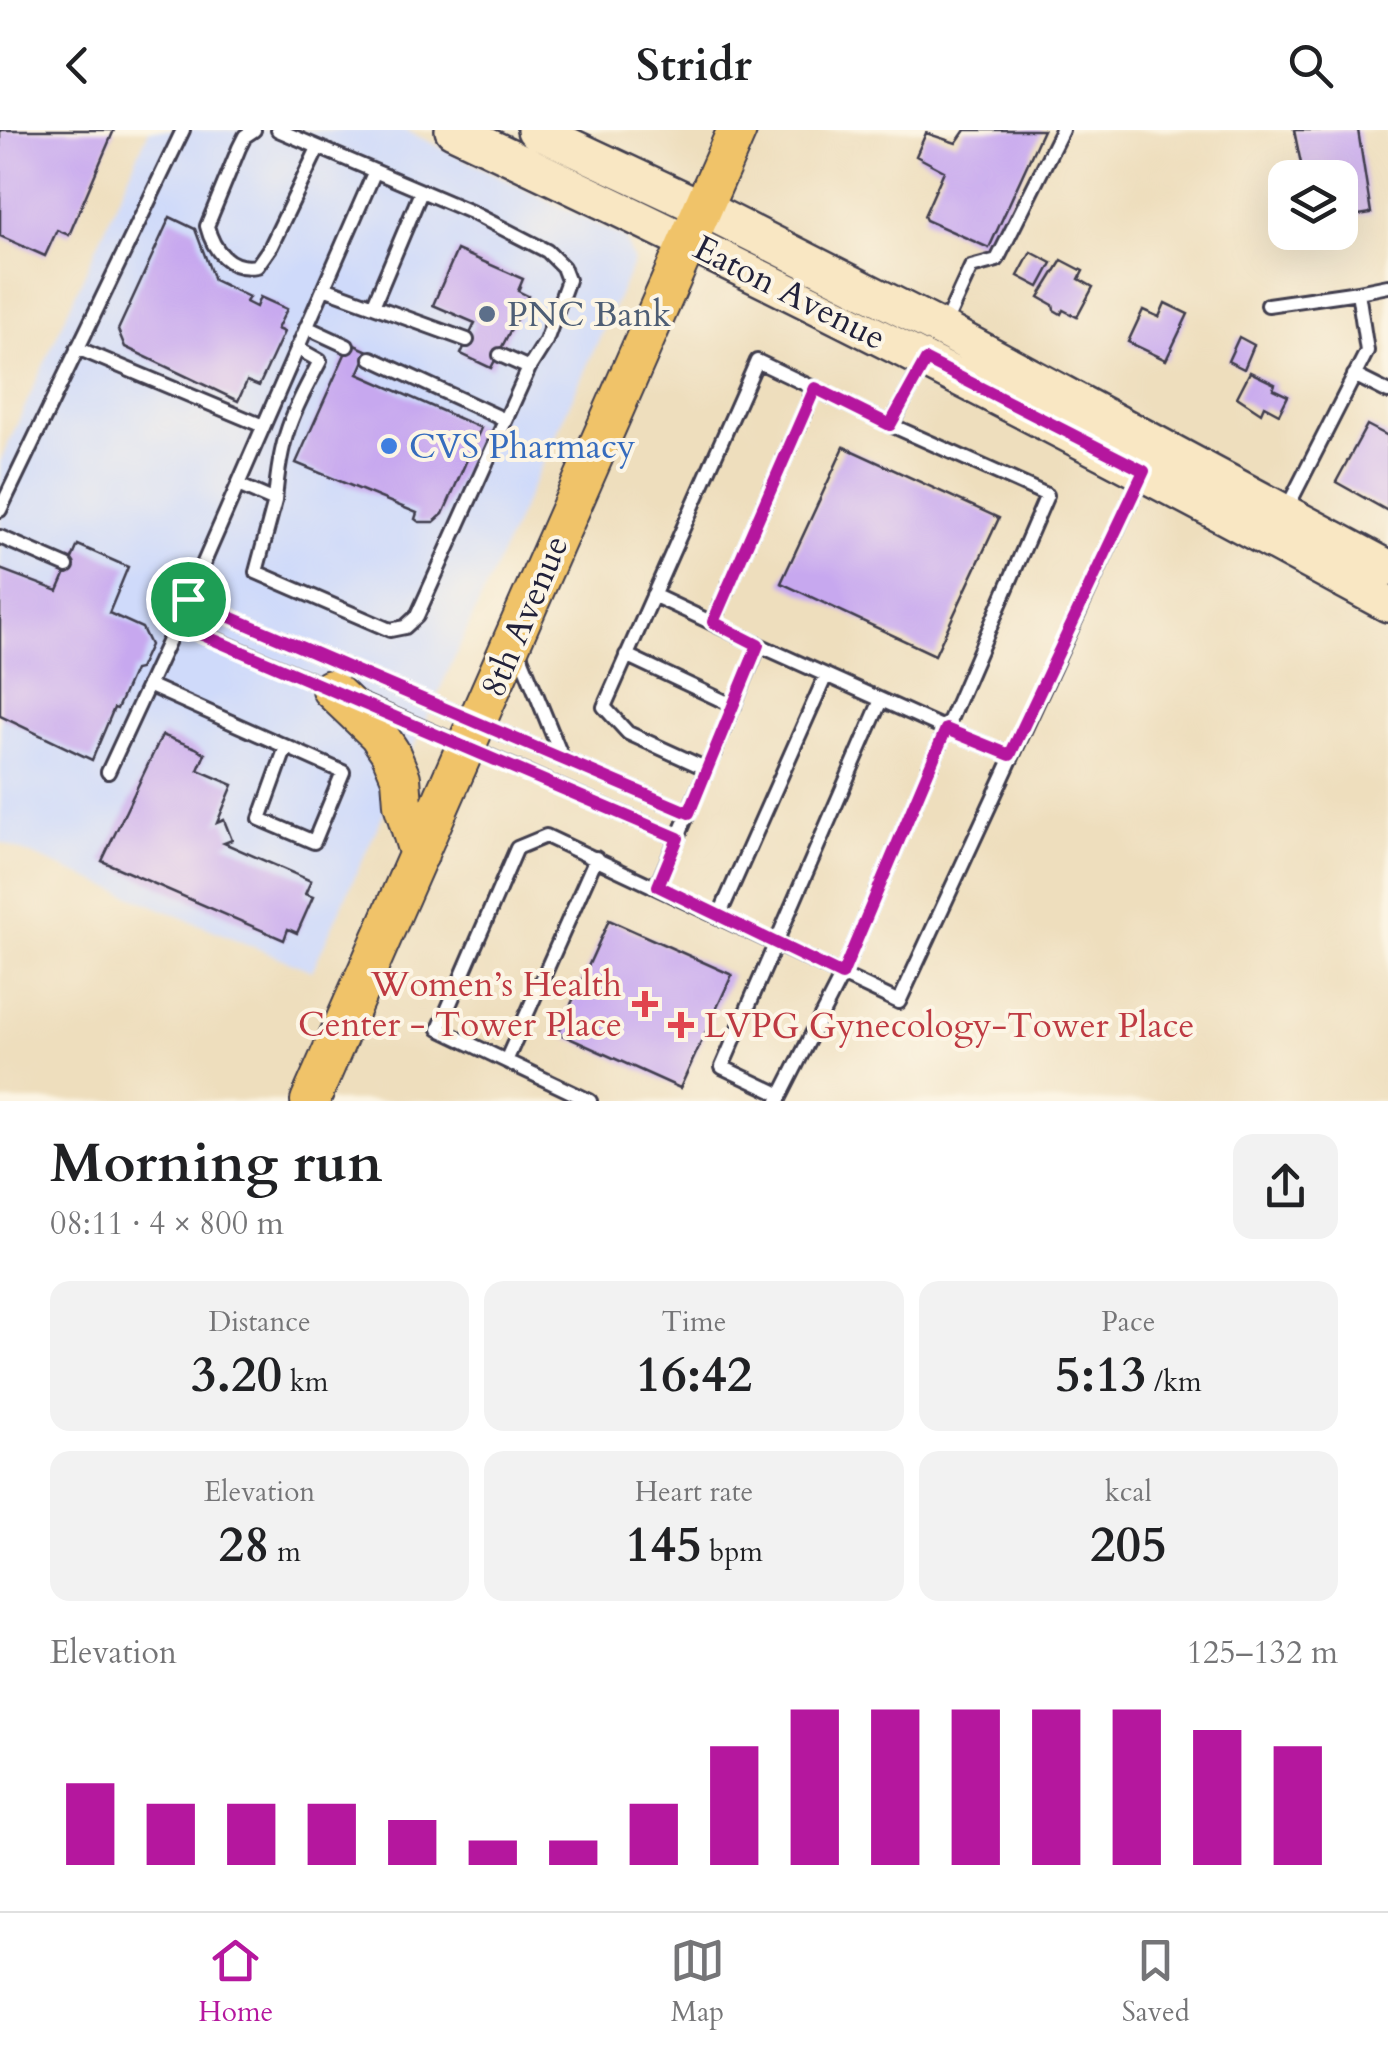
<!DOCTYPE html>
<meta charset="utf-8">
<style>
body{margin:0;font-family:Cardo,serif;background:#f2f2f2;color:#202124;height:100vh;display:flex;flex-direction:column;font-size:38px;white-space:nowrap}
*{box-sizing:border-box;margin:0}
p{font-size:32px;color:#757577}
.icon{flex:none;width:55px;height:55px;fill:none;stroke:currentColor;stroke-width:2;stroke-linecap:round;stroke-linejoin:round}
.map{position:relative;height:971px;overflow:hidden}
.details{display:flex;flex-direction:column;background:#fff;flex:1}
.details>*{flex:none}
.buttons{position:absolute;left:1268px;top:30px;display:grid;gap:20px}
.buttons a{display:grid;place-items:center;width:90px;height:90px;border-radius:20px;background:#fff;box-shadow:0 10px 40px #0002;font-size:50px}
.pin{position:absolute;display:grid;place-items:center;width:85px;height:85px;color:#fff;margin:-42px;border:5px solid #fff;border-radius:50%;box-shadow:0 2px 10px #0007}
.round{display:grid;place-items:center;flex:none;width:105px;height:105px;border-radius:20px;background:#f2f2f2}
.overview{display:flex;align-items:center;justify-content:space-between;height:170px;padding:0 50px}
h1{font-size:55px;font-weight:700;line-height:75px}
.figures{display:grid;grid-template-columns:repeat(3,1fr);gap:15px;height:170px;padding:10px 50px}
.figures div{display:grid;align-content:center;border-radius:20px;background:#f2f2f2;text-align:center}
.figures b{font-size:50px;font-weight:700}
.figures small{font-size:28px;font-weight:400}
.figures p{font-size:28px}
.chart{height:280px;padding:20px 50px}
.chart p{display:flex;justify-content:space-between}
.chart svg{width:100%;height:180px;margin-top:10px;stroke:#b5179e;stroke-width:6}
header{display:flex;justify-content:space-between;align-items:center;height:130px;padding:0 50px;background:#fff;font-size:45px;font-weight:700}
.tab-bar{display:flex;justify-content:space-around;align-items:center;height:140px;border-top:2px solid #e0e0e0;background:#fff;font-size:28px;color:#757577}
.tab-bar a{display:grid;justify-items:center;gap:5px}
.tab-bar .current{color:#b5179e}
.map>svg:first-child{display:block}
</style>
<header><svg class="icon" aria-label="back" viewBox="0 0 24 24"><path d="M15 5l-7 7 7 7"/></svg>Stridr<svg class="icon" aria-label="search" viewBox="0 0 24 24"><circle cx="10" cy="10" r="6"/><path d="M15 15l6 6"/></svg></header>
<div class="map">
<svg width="1388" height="971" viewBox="0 0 1388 971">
<rect width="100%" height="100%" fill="#fcf5e5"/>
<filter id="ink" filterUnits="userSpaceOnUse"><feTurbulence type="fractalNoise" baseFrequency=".01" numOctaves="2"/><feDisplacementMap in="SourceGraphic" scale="20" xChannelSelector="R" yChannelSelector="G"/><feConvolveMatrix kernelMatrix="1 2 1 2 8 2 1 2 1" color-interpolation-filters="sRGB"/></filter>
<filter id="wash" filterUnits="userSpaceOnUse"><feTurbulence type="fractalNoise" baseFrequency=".0048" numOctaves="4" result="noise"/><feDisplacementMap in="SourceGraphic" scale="40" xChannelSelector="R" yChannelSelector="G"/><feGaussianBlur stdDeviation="2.25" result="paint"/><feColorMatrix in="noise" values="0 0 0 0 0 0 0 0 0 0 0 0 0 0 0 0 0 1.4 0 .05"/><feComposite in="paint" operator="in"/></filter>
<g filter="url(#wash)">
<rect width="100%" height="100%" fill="#eedebd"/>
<path fill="#cfdafa" d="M149 0H405L625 108 634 132 312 841 0 712V332Z"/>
<g id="blocks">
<path fill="#c7a8ef" d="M0 0H114L69 105 57 100 45 126 0 106Z
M965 0H1043L989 118 926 90 924 86 944 41 916 26 926 3 956 13Z
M1294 0H1358L1371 83 1340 88V48H1304Z
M170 87 195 99 214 150 249 167 246 172 256 177 260 167 287 179 277 199 284 202 259 256 247 251 238 271 125 217 118 200Z
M457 120 523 149 518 161 528 166 491 238 461 224 475 193 433 175Z
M1031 122 1052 133 1039 157 1018 146Z
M1062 130 1083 141 1079 149 1093 157 1077 187 1063 180 1061 184 1054 180 1053 175 1039 167Z
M1165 173 1188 184 1166 230 1128 212 1143 180 1159 187Z
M1239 207 1254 215 1244 239 1228 231Z
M350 213 368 221 358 244 481 298 443 384 434 392H419L415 389 417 383 296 333Z
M1250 242 1275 254 1273 259 1288 266 1279 284 1264 276 1261 283 1237 267Z
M1367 295 1388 306V381L1336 352Z
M844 317 999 388 935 525 781 453Z
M78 415 128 437 109 483 142 498 150 515 139 539 134 540 117 579 114 578 92 630 0 586V439L58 461Z
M162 605 196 618 205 624 198 640 233 655 217 693 224 690 232 710 224 713 311 751 305 764 313 767 297 803 288 799 284 810 102 731Z
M609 790 732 845 680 958 558 903Z"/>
</g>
</g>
<g filter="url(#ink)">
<use href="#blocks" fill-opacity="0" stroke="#413e4e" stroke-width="2.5"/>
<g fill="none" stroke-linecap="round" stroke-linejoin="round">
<g stroke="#413e4e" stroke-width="18">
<path id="lane" d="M254 0 245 6 239 18 207 96C213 120 229 141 257 136L271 116 318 18
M278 0 471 82 547 121 563 137 568 150 546 211 529 238 500 225
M324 158 467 210
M1358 162 1388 156
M1268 175 1358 162 1367 221 1286 380
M373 176 421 62
M944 196 971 137 997 130 1062 0
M306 197 347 216
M77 218 263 296
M371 228 505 290
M1354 245 1388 262
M891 295 1047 365 946 599 759 515 707 639 628 603 604 577 757 231 891 295 924 232
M238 355 275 371 256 442 390 500 405 497 417 486 529 238
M275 371C280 307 291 286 320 231L297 218
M0 380 183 0
M0 407 67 436
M653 465 759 515
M188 469 689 683
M157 473 182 483
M713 492 815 258
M177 493 327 557
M517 517 563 630
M626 525 734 576
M148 555 343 642 314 712 260 689 286 617
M364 572 678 708
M1010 625 946 599 842 845 899 872 1143 343
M108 642 188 469 374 43
M657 756 707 639
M719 786 826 545
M506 931 596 728
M781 965 722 937 881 570
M590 971 439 899 517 718 546 706 842 845 778 971"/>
</g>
<g stroke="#413e4e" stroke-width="40">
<path id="secondary" d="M453 0C770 148 1081 307 1388 474
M535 0 702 78 942 199 1388 438"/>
</g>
<g stroke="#413e4e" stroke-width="42">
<path id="primary" d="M331 559 378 604 390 622 401 648 403 674 419 725
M310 971 737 0"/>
</g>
<use href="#lane" stroke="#fff" stroke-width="12"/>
<use href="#secondary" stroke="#f9e7c3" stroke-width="35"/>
<use href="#primary" stroke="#f0c369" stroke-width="38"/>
</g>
</g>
<g fill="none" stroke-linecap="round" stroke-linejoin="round" filter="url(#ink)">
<g stroke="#fff" stroke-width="20">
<path id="route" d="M926 230 1144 341 1010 625 946 599 842 845 658 756 678 708 177 494 188 469 689 683 758 515 713 492 815 258 890 295Z"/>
</g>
<use href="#route" stroke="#b5179e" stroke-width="12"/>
</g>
<circle fill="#5c6f8a" stroke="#fcf5e5" stroke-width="4" cx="487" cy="184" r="10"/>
<circle fill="#3f7fe0" stroke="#fcf5e5" stroke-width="4" cx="389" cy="316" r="10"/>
<g fill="#e0444e" stroke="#fcf5e5" stroke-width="4">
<path d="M640 859h10v10h10v10h-10v10h-10v-10h-10v-10h10z"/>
<path d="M676 880h10v10h10v10h-10v10h-10v-10h-10v-10h10z"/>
</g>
<g text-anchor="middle" stroke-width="8" stroke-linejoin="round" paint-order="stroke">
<g font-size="35" fill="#22223b" stroke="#fcf5e5">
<text transform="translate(790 162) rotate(27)" y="12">Eaton Avenue</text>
<text transform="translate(524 486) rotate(-67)" y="12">8th Avenue</text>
</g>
<g font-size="35" fill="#4e5e75" stroke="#fcf5e5" text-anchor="start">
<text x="507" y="196">PNC Bank</text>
</g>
<g font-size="35" fill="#366cbe" stroke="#fcf5e5" text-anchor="start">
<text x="409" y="328">CVS Pharmacy</text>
</g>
<g font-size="35" fill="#be3a42" stroke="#fcf5e5" text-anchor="end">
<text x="622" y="866">Women’s Health<tspan x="622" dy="40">Center - Tower Place</tspan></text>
<text x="704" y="907" text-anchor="start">LVPG Gynecology-Tower Place</text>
</g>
</g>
</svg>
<div class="buttons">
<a><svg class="icon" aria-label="layers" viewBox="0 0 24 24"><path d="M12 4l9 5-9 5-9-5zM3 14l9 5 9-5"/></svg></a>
</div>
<div class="pin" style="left:188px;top:469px;background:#1e9e55"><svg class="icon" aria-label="arrive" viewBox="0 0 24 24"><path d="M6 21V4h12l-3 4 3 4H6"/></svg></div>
</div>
<section class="details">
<div class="overview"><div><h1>Morning run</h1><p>08:11 · 4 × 800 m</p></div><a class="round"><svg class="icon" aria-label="share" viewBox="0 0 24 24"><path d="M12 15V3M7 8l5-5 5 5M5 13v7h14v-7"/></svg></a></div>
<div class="figures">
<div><p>Distance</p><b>3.20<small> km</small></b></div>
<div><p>Time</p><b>16:42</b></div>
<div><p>Pace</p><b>5:13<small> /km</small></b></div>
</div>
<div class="figures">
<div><p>Elevation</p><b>28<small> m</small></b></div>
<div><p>Heart rate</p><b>145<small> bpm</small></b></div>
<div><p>kcal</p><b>205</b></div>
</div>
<div class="chart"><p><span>Elevation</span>125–132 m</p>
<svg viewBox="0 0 160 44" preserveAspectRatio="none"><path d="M5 44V24M15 44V29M25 44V29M35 44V29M45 44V33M55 44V38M65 44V38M75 44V29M85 44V15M95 44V6M105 44V6M115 44V6M125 44V6M135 44V6M145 44V11M155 44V15"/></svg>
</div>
</section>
<nav class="tab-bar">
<a class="current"><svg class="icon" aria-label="home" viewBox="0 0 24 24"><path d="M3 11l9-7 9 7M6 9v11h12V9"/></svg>Home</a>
<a><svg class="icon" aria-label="map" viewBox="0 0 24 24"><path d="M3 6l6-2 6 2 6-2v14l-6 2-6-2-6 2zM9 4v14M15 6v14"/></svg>Map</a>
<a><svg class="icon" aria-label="saved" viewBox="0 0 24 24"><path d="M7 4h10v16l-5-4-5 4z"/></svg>Saved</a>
</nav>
